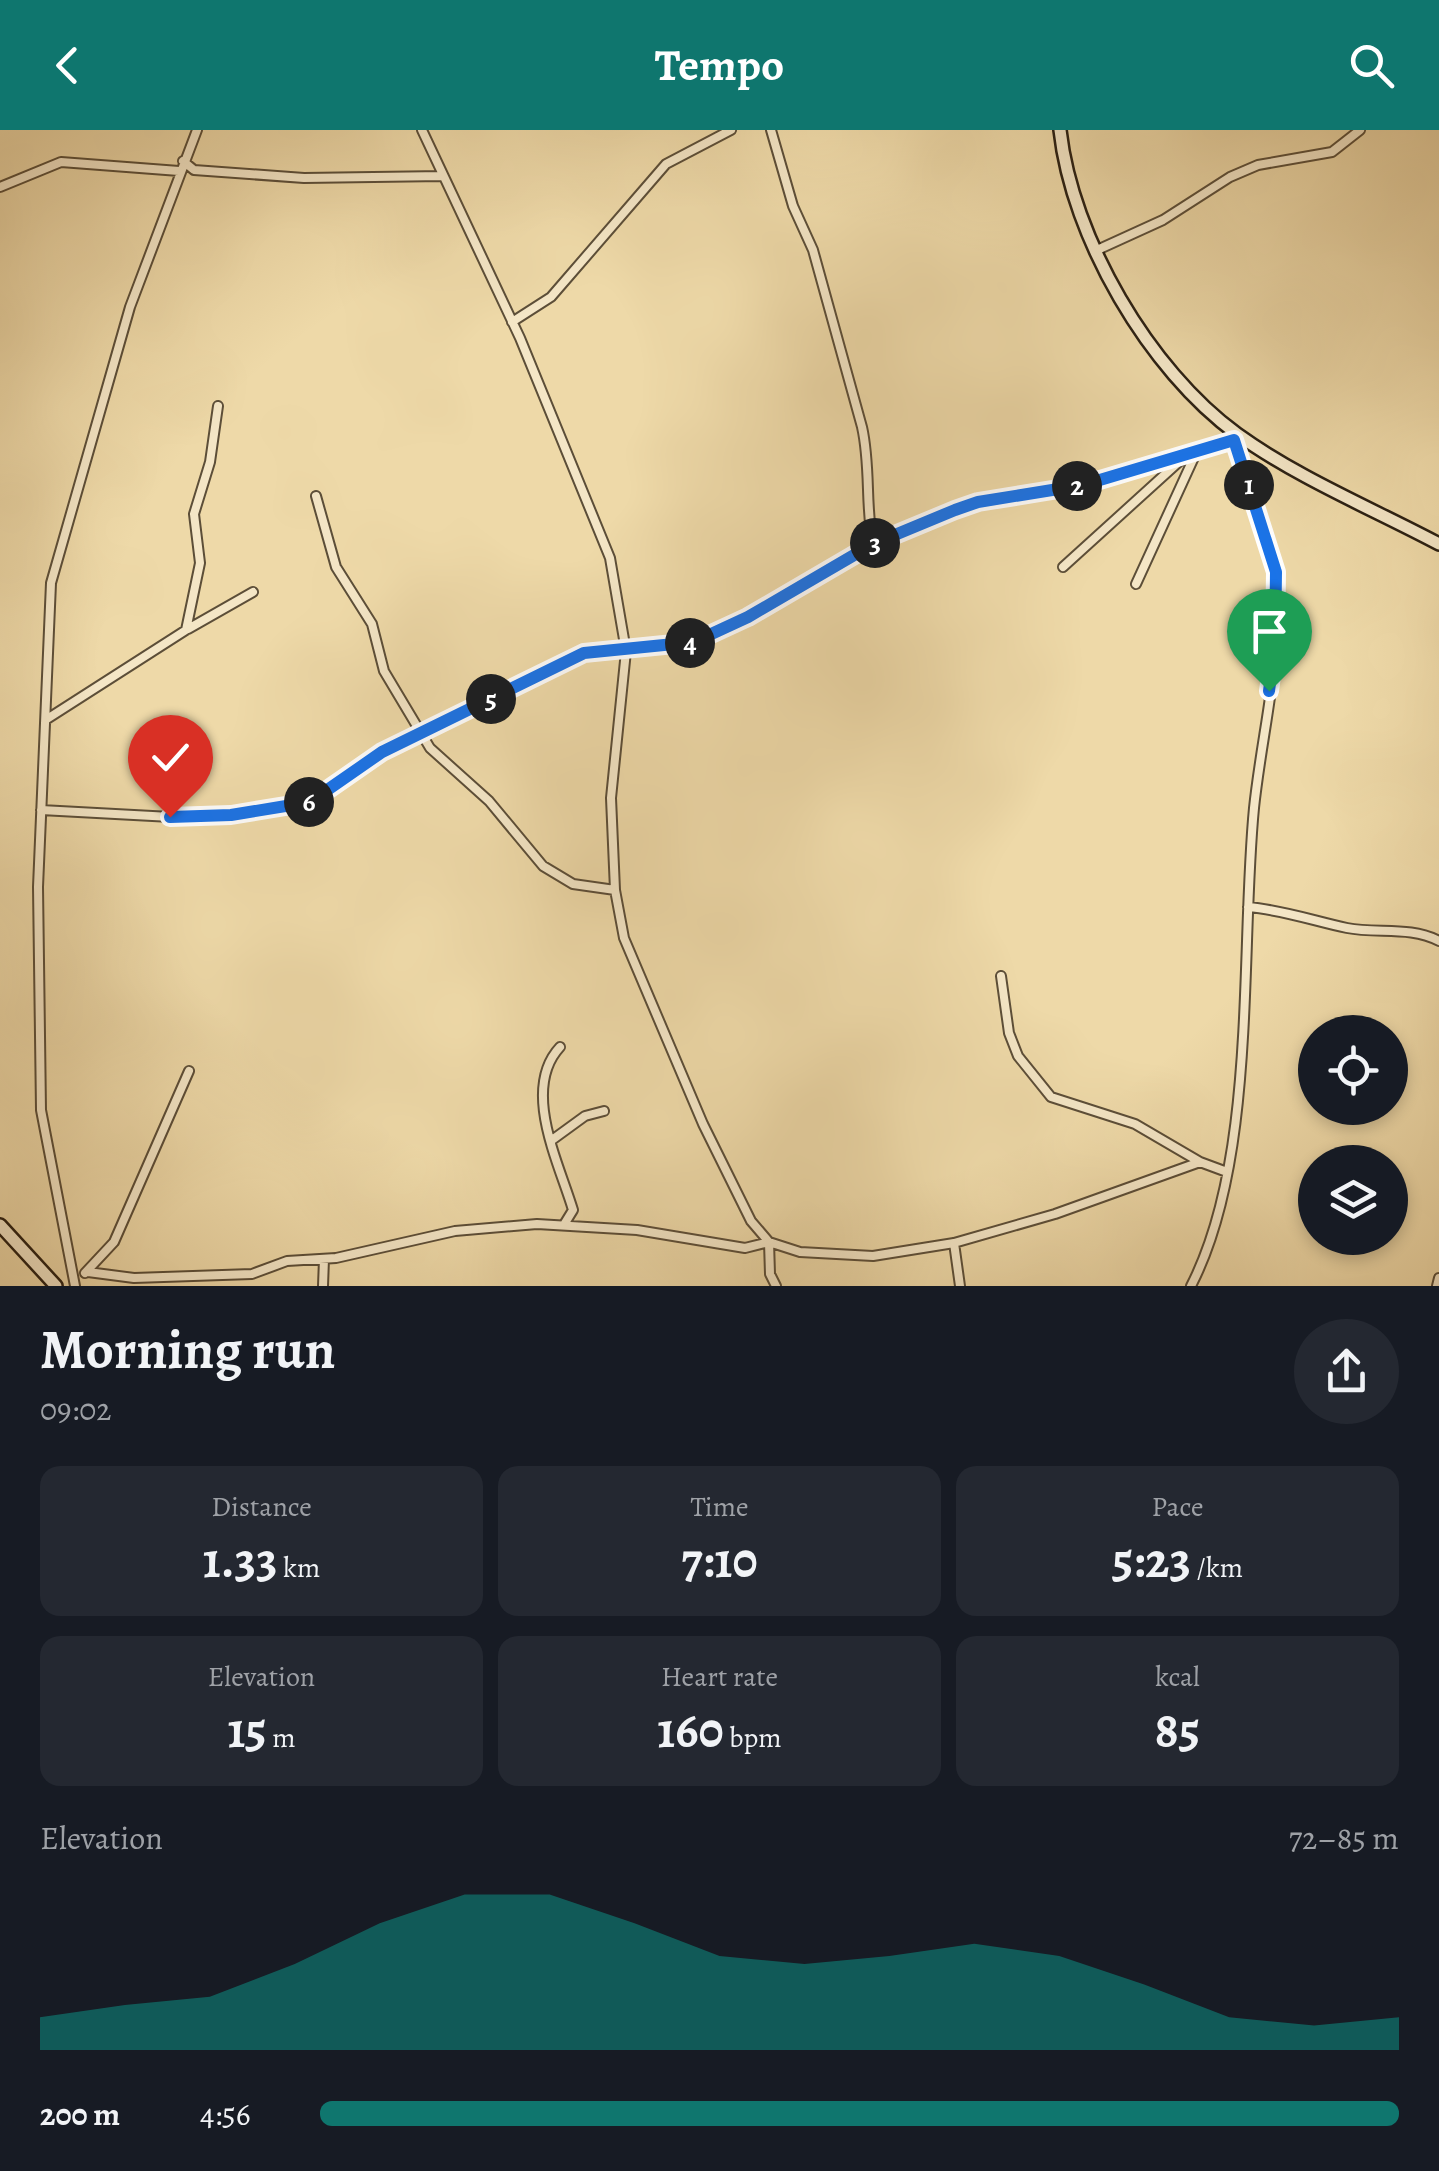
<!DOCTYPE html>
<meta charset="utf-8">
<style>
body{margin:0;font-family:Alegreya,serif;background:#242831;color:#f1f3f6;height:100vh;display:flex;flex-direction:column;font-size:38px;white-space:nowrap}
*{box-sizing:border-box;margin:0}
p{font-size:32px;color:#9ea1a6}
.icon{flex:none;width:55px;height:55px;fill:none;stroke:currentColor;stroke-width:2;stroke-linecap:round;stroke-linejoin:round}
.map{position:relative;height:1156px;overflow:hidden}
.drawer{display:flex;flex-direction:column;background:#171b24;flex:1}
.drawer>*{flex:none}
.buttons{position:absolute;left:1298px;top:885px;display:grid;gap:20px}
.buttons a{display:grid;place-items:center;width:110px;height:110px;border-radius:50%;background:#171b24;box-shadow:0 5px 15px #0003;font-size:50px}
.pin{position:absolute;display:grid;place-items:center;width:85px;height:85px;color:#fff;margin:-102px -42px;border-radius:50% 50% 50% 0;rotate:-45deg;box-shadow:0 0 10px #0007}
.pin .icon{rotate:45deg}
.km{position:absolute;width:50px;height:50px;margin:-25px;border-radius:50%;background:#222;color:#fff;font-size:28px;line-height:50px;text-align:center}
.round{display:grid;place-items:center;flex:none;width:105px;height:105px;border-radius:52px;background:#242831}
.summary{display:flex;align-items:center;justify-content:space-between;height:170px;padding:0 40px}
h1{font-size:55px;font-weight:700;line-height:75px}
.stats{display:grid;grid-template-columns:repeat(3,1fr);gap:15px;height:170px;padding:10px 40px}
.stats div{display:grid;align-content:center;border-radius:20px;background:#242831;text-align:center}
.stats b{font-size:50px;font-weight:700}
.stats small{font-size:28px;font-weight:400}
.stats p{font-size:28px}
.chart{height:280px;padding:20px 40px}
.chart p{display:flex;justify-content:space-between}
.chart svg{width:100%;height:180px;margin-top:10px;fill:#0f766e;opacity:.7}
ul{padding:0 40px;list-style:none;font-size:32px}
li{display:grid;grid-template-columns:160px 120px 1fr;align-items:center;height:75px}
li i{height:25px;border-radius:12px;background:#0f766e}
header{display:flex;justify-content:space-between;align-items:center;height:130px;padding:0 40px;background:#0f766e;color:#fff;font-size:45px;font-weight:700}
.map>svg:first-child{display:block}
</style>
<header><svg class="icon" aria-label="back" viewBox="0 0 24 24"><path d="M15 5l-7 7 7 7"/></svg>Tempo<svg class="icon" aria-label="search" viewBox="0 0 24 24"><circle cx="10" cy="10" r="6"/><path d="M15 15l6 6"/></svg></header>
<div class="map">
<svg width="1439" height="1156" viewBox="0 0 1439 1156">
<rect width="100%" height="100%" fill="#eed9a8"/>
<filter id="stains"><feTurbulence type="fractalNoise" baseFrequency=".002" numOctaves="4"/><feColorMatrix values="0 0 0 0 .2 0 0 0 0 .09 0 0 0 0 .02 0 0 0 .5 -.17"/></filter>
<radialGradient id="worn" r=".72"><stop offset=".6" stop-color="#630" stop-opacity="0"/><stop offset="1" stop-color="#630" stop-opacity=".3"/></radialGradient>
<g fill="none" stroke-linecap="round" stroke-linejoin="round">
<g stroke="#5c4e38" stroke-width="12">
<path id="street" d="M422 0 520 208 610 428 626 521 611 668 615 760 624 808 703 994 751 1091 769 1112 770 1144 776 1156
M771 0 793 76 813 120 862 297C871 337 865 375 873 415
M183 31 194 40 304 48 443 46
M0 57 61 32 179 41
M1095 121 1163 90 1230 47 1258 35 1332 22 1360 0
M512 192 551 167 666 34 731 0
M316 366 336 437 372 494 384 541 430 618 489 671 543 736 573 754 615 760
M1063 437 1182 329
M1136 454 1196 323
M188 499 253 462
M47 589 186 500 200 433 194 384 210 332 218 276
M41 680 171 687 289 678 325 663 382 622 584 523 694 512 748 487 864 419 955 380 977 372 1083 355 1234 310
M1248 777C1283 780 1314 791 1347 798 1378 804 1410 796 1439 811
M1001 846 1009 903 1018 926 1051 967 1135 994 1200 1032 1227 1042
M560 917C521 959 559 1033 573 1080L565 1093
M552 1010 585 986 604 981
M954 1113 960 1156
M88 1142 134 1148 252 1144 287 1131 336 1128 455 1101 537 1094 637 1100 745 1118 769 1112 800 1122 873 1126 954 1113 1055 1084 1200 1032
M85 1143 114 1112 189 941
M75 1156 41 980 38 757 51 453 130 177 197 0
M323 1156 324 1129
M1191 1156C1257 1028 1240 822 1254 678 1262 601 1284 521 1276 444 1271 396 1239 353 1234 306
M1437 1156 1439 1148"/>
</g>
<g stroke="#2b2013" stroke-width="16">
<path id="secondary" d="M1060 0C1072 108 1149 240 1237 304 1298 348 1373 379 1439 414
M0 1095 56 1156"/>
</g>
<use href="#street" stroke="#f4e6c6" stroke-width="8"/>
<use href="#secondary" stroke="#f4e6c6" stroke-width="11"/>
</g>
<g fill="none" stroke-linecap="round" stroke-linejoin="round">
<g stroke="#fff" stroke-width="20">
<path id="route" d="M170 687 231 685 310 672 382 622 584 523 694 512 748 487 873 414 955 380 978 372 1083 355 1234 310 1276 442 1275 516 1269 561"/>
</g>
<use href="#route" stroke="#1a73e8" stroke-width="12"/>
</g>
<rect width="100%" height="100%" filter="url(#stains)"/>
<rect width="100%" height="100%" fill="url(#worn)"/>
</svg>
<div class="buttons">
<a><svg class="icon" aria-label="locate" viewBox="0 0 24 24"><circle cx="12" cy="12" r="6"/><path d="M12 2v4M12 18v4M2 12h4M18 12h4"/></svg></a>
<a><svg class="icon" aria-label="layers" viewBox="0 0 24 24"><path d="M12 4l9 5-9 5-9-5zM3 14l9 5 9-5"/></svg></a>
</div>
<div class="pin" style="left:1269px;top:561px;background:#1e9e55"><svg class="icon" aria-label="arrive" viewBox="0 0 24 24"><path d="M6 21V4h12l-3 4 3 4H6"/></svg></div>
<div class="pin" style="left:170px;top:687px;background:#d93025"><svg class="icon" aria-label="check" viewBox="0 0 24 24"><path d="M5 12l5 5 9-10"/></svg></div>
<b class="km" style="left:1249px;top:355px">1</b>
<b class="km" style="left:1077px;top:356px">2</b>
<b class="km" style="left:875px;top:413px">3</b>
<b class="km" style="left:690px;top:513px">4</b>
<b class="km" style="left:491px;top:569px">5</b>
<b class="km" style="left:309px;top:672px">6</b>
</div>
<section class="drawer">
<div class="summary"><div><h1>Morning run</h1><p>09:02</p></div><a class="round"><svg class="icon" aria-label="share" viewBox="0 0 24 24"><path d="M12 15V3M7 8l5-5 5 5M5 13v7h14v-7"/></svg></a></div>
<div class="stats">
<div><p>Distance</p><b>1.33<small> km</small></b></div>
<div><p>Time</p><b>7:10</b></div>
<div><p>Pace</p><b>5:23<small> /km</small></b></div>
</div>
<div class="stats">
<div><p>Elevation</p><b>15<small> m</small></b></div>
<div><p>Heart rate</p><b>160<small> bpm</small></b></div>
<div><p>kcal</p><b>85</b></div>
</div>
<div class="chart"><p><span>Elevation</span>72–85 m</p>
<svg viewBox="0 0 160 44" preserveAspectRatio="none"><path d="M0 44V36L10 33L20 31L30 23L40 13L50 6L60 6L70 13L80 21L90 23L100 21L110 18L120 21L130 28L140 36L150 38L160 36V44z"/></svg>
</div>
<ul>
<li><b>200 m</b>4:56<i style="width:100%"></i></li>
</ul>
</section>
